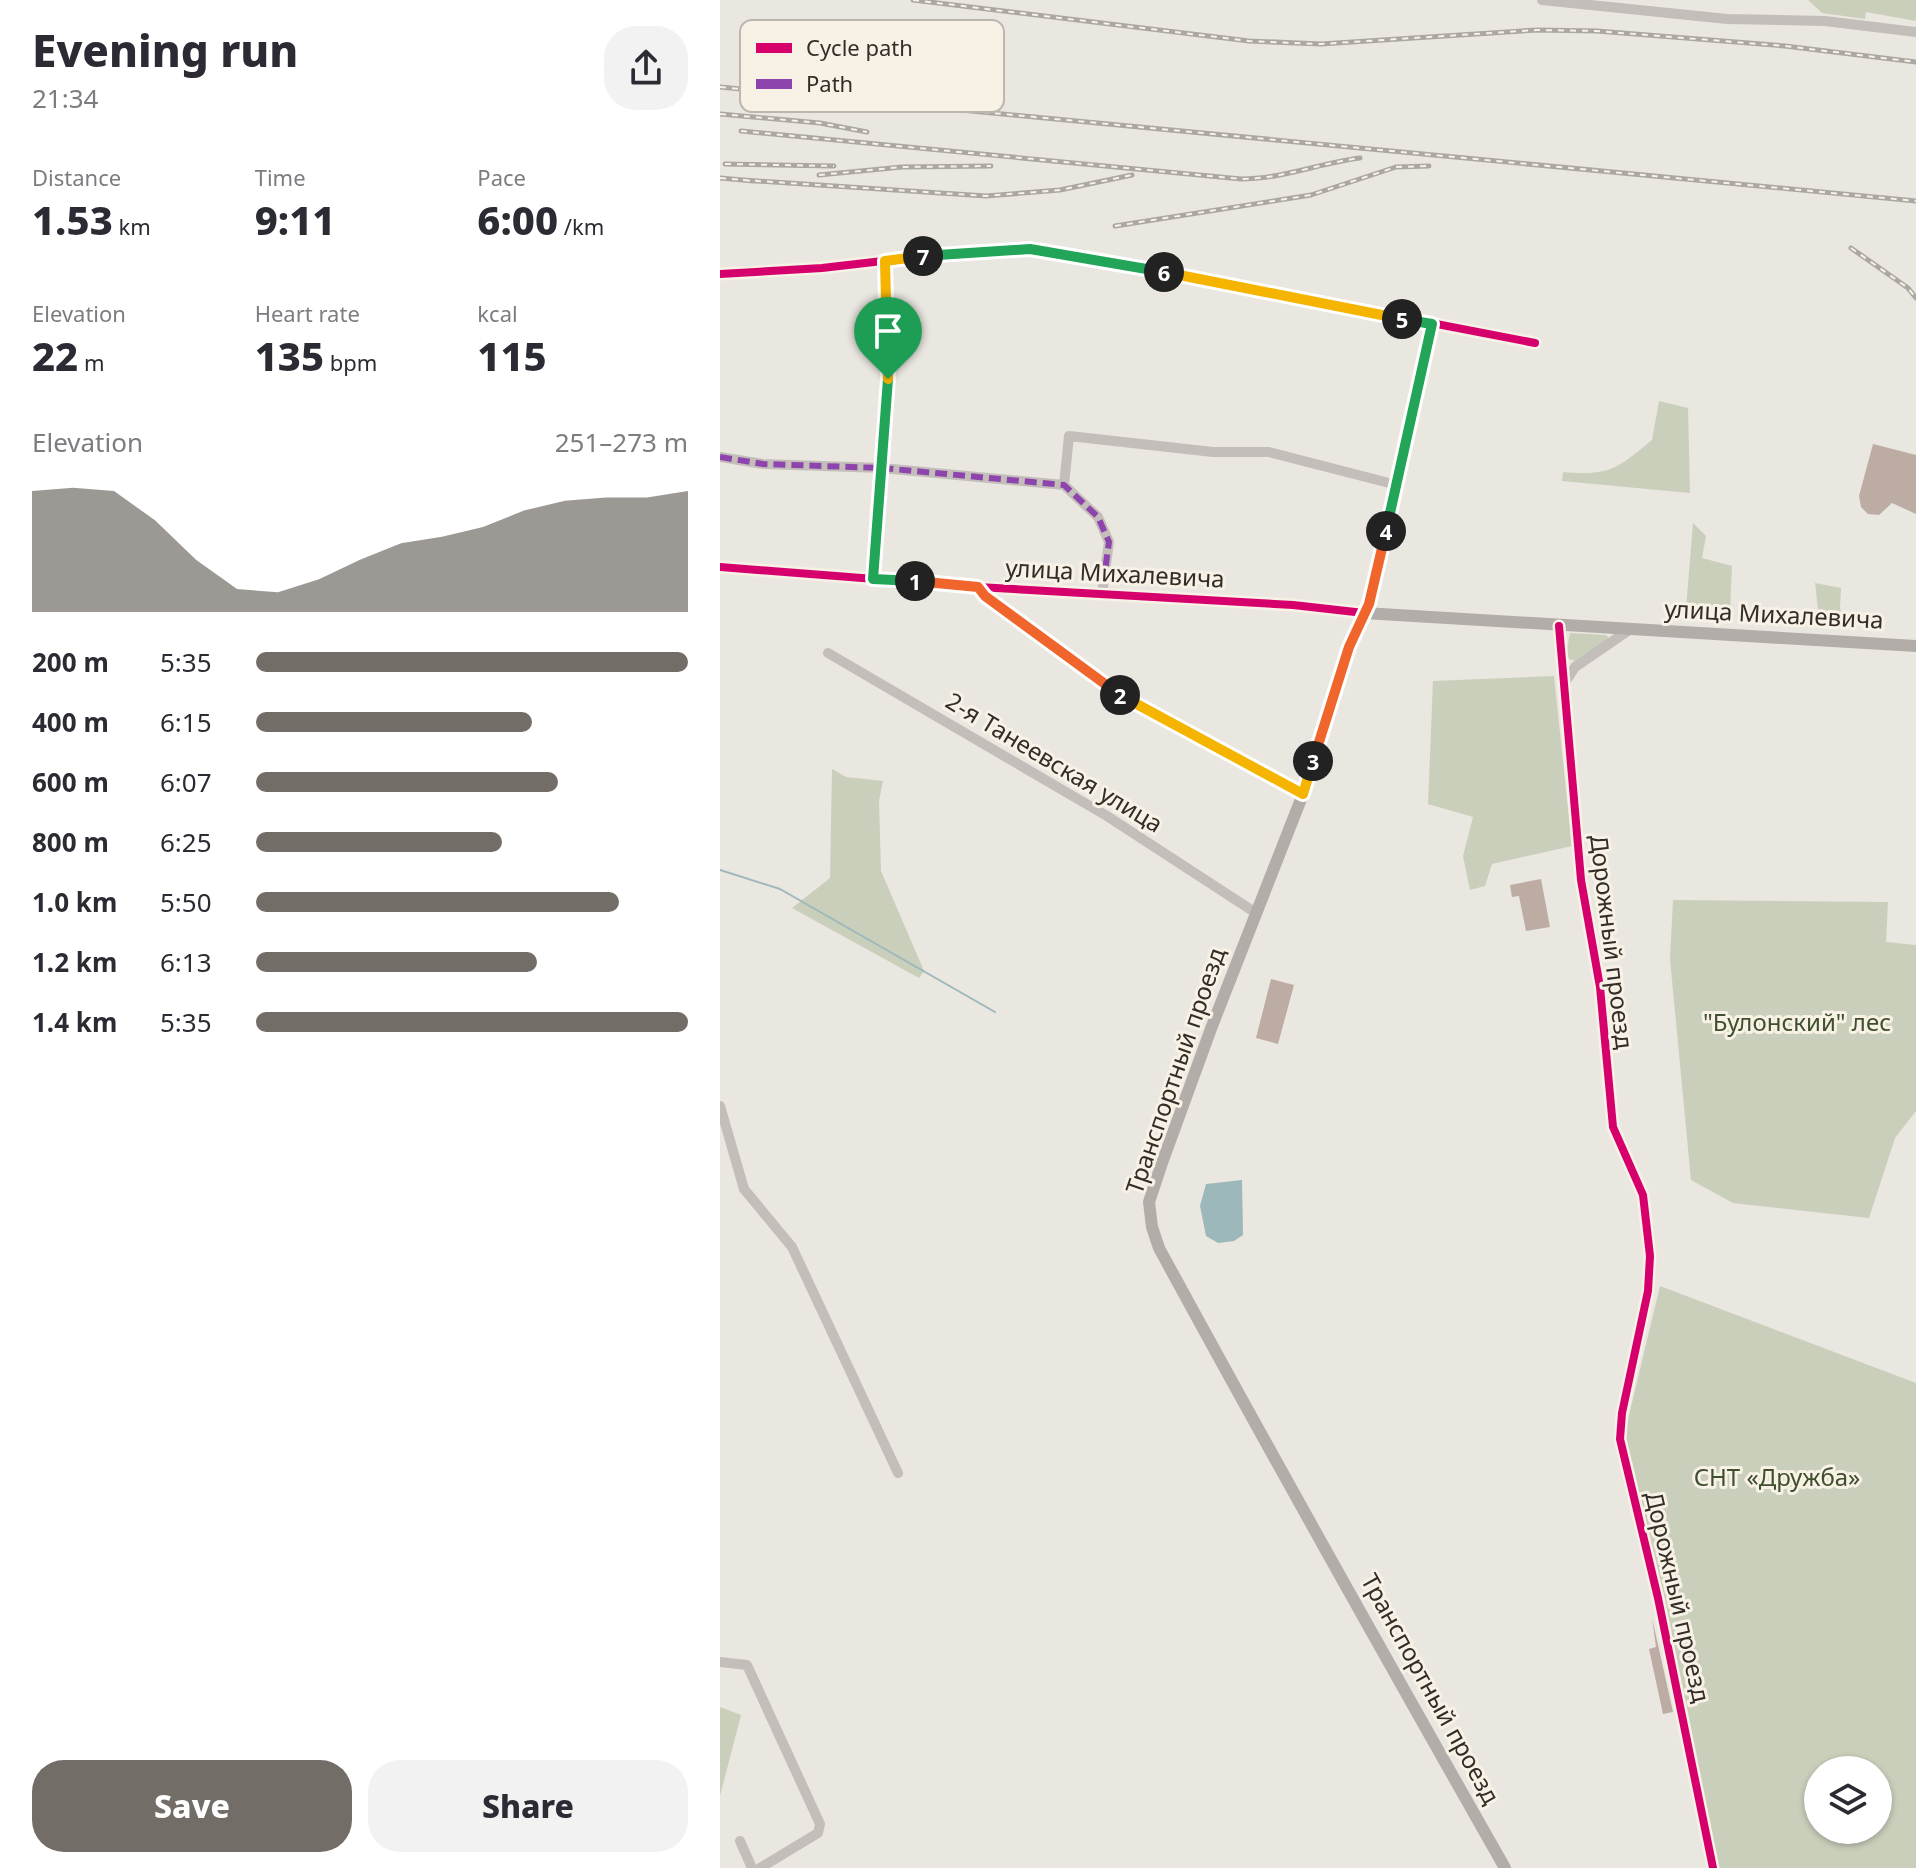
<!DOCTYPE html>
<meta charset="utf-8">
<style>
body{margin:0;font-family:"Noto Sans",sans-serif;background:#f2f2f3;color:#2b2b33;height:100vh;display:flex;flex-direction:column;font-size:30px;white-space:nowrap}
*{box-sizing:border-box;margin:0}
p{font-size:26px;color:#7c7c81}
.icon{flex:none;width:44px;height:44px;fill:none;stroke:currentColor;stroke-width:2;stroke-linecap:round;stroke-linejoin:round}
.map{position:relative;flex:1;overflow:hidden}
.sheet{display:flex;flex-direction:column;background:#fff;width:720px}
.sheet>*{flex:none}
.tools{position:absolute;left:1084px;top:1756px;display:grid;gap:16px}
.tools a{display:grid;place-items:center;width:88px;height:88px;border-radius:50%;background:#fff;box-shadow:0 2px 6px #0004;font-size:40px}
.pin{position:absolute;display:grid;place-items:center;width:68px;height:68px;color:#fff;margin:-82px -34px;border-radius:50% 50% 50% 0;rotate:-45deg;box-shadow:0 0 8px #0007}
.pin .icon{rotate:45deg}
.km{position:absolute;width:40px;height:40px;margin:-20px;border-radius:50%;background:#222;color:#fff;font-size:22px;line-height:40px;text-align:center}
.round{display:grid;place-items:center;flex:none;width:84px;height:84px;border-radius:32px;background:#f2f2f3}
.head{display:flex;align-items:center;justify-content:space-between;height:136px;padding:0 32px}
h1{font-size:44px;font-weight:800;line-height:60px}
.metrics{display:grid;grid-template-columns:repeat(3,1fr);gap:12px;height:136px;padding:8px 32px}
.metrics div{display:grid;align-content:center}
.metrics b{font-size:40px;font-weight:800}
.metrics small{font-size:22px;font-weight:400}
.metrics p{font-size:22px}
.chart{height:224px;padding:16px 32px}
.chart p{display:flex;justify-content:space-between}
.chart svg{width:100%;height:144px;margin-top:8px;fill:#736d68;opacity:.7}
.action{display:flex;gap:16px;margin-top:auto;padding:16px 32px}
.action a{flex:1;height:92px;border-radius:32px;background:#736d68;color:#fff;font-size:32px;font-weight:800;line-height:92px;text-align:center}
.action a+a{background:#f2f2f3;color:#2b2b33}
ul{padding:0 32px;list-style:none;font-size:26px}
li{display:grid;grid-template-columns:128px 96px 1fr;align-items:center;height:60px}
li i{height:20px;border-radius:10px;background:#736d68}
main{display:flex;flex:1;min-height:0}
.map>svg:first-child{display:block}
</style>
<main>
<section class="sheet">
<div class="head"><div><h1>Evening run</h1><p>21:34</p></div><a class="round"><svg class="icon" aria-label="share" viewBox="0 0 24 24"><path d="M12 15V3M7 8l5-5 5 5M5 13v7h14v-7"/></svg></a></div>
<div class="metrics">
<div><p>Distance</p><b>1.53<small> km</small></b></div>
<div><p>Time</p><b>9:11</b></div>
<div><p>Pace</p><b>6:00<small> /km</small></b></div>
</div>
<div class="metrics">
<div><p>Elevation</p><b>22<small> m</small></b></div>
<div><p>Heart rate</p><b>135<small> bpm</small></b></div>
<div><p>kcal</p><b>115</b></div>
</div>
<div class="chart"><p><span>Elevation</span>251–273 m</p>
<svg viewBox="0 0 160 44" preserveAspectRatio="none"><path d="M0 44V7L10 6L20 7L30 16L40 28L50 37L60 38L70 34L80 28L90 23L100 21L110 18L120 13L130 10L140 9L150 9L160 7V44z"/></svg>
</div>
<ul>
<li><b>200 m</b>5:35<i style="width:100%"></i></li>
<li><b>400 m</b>6:15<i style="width:64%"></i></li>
<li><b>600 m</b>6:07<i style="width:70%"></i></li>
<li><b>800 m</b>6:25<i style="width:57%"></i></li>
<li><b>1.0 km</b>5:50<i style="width:84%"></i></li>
<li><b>1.2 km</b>6:13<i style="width:65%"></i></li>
<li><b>1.4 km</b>5:35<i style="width:100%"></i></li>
</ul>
<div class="action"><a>Save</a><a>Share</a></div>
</section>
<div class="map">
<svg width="1196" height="1868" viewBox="0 0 1196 1868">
<rect width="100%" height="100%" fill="#eae6e0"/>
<path fill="#cacfbb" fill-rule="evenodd" d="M1088 0H1196V21L1146 12 1145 19 1102 13Z
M939 401 968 408 970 493 842 481 843 472C890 476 897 469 932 440Z
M973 523 986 536 982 558 1012 566 1010 613 966 609Z
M1095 583 1121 588 1120 608 1124 627C1093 628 1099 607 1095 583Z
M850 633 886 635 889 638 855 661 849 659 846 654Z
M834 676 852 846 772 864 765 886 750 890 743 856 753 817 708 804 713 681Z
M112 769 126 777 163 781 159 801 161 871 204 971 199 978 72 908 110 878Z
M953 900 1168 902 1166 942 1196 945V1111L1175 1138 1149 1218 1013 1203 971 1180 950 959Z
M940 1286 1196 1383V1868H998L944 1596 904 1436ZM1098 1770H1158V1830H1098Z
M0 1707 21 1715 0 1796Z"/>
<path fill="#9db8ba" d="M522 1180 523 1235 514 1241 498 1243 486 1236 480 1206 486 1184Z"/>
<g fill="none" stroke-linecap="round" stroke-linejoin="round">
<path stroke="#9db8ba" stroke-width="2" d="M0 870 60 889 275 1012"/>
</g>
<path fill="#bcaca3" d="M1153 444 1196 455V514L1172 503 1159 515 1148 514 1141 507 1139 496Z
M821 879 830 927 806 931 799 896 792 897 790 885Z
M551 979 574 985 558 1044 536 1038Z
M932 1618 953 1712 943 1714 929 1649 936 1647Z"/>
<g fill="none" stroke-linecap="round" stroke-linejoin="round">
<path stroke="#c3beb9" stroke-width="10" d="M822 0 1007 19 1105 21 1196 32
M0 274 102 268 249 251 310 249 369 257 815 343
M0 457 43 464 162 468 344 485 378 517 389 542 382 593
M344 485 349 436 493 452H549L677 485
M0 567 258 587 573 605 644 613 658 568 712 324
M153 579 167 412 169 346 165 261
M258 587 265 596 401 696 583 794
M839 626 861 880 880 987 893 1127 923 1195 930 1256 928 1291 902 1413 900 1439 938 1598 993 1868
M108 653 387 816 536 913
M844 684 855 667 912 628
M0 1106 24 1189 72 1247 178 1473
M0 1662 27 1665 100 1824 98 1833 40 1868
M20 1841 32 1868"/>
<path stroke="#b2ada8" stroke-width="12" d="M785 1868C668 1662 552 1456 439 1248L432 1227 429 1202 442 1163 492 1026 583 794 629 647 644 613 1196 646"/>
<g stroke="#aba7a2" stroke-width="5">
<path id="rail" d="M193 0 529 41 601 44 817 30 877 31 1065 46 1196 62
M0 87 1196 201
M0 114 100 123 147 132
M21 131 521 179C562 179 600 163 640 158
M5 164 114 166
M99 175 182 167 271 166
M0 178 34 181
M23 180 266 196 340 190 412 175
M395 226 591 195 676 167 709 166
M1131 248 1188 288 1196 298"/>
</g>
<use href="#rail" stroke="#f7f1e6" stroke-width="2" stroke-dasharray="6" stroke-linecap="butt"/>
<path stroke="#8e44ad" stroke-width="6" stroke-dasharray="12 6" stroke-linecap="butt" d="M0 457 43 464 162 468 344 485 378 517 389 542 382 593
M153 579 167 412 169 346 165 261"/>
<g stroke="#f7f1e6" stroke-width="13">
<path id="cycleway" d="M0 274 102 268 249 251 310 249 369 257 815 343
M0 567 258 587 573 605 644 613 658 568 712 324
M839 626 861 880 880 987 893 1127 923 1195 930 1256 928 1291 902 1413 900 1439 938 1598 993 1868"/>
</g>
<use href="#cycleway" stroke="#d6006c" stroke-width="8"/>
</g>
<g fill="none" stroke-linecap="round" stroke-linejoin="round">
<g stroke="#fff" stroke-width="16">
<path id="split-1" d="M168 379 153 579 195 581"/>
</g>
<g stroke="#fff" stroke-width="16">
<path id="split-2" d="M195 581 258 587 265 596 400 695"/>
</g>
<g stroke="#fff" stroke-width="16">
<path id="split-3" d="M400 695 583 794 593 761"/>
</g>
<g stroke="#fff" stroke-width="16">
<path id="split-4" d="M593 761 629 647 649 604 666 531"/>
</g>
<g stroke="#fff" stroke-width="16">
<path id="split-5" d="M666 531 712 324 682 319"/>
</g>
<g stroke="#fff" stroke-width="16">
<path id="split-6" d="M444 272 682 319"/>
</g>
<g stroke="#fff" stroke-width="16">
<path id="split-7" d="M203 256 310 249 444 272"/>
</g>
<g stroke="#fff" stroke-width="16">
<path id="split-8" d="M168 379 165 261 203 256"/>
</g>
<use href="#split-1" stroke="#22a559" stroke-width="10"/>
<use href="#split-2" stroke="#f0652b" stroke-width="10"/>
<use href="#split-3" stroke="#f5b400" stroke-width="10"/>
<use href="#split-4" stroke="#f0652b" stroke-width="10"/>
<use href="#split-5" stroke="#22a559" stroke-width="10"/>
<use href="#split-6" stroke="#f5b400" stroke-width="10"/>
<use href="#split-7" stroke="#22a559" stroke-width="10"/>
<use href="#split-8" stroke="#f5b400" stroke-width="10"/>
</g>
<g text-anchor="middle" stroke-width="6" stroke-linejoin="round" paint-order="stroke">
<g font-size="24" fill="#332c27" stroke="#f7f1e6">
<text transform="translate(395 574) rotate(3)" y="8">улица Михалевича</text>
<text transform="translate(1054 615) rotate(3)" y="8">улица Михалевича</text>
<text transform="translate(334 763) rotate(31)" y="8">2-я Танеевская улица</text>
<text transform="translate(891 942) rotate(83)" y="8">Дорожный проезд</text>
<text transform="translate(456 1071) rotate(-71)" y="8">Транспортный проезд</text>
<text transform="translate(957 1597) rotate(77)" y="8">Дорожный проезд</text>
<text transform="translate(710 1689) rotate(61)" y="8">Транспортный проезд</text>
</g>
<g font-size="24" fill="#404f2d" stroke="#f7f1e6">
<text x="1077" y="1031">"Булонский" лес</text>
<text x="1057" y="1486">СНТ «Дружба»</text>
</g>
</g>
<rect x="20" y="20" width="264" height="92" rx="12" fill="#f7f1e6" stroke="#bcb6ad" stroke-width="2"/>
<rect x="36" y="43" width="36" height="10" fill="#d6006c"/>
<rect x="36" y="79" width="36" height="10" fill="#8e44ad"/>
<g font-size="22" fill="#332c27">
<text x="86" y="56">Cycle path</text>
<text x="86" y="92">Path</text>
</g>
</svg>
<div class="tools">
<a><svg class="icon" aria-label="layers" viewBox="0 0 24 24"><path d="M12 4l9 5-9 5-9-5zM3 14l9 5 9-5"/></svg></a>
</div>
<div class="pin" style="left:168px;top:379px;background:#1e9e55"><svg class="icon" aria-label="arrive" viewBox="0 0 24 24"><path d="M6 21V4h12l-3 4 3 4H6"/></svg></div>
<b class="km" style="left:195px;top:581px">1</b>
<b class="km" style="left:400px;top:695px">2</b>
<b class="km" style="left:593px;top:761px">3</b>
<b class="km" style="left:666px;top:531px">4</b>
<b class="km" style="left:682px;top:319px">5</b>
<b class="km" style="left:444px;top:272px">6</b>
<b class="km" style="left:203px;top:256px">7</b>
</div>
</main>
